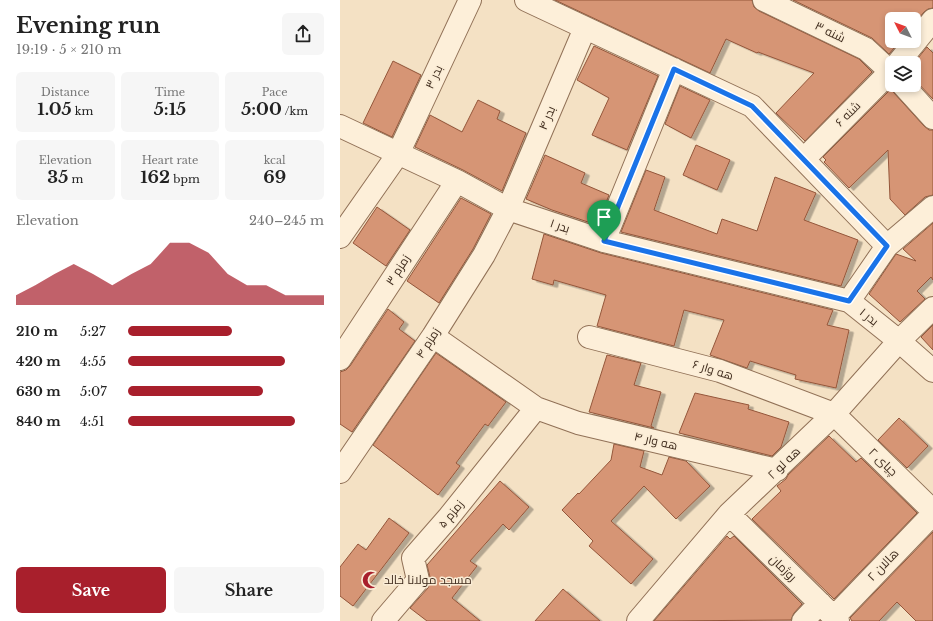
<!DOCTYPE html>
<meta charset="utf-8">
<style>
body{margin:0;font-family:"Libre Baskerville",Cairo,serif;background:#f6f6f6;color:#222;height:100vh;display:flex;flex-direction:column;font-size:15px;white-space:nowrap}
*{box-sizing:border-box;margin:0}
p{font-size:13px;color:#767676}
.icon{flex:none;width:22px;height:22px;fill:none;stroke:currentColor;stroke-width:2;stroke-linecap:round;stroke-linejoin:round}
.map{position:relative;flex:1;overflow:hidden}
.drawer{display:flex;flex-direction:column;background:#fff;width:340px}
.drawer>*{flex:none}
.needle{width:26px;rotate:312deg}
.tools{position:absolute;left:545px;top:12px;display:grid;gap:8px}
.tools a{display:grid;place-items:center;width:36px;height:36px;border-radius:6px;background:#fff;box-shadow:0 2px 6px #0003;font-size:20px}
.pin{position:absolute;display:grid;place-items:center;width:34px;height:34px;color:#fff;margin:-41px -17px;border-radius:50% 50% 50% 0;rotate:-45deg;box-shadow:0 0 4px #0007}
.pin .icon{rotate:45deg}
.round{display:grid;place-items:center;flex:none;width:42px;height:42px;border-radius:6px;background:#f6f6f6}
.summary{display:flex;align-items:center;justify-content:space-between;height:68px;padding:0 16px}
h1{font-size:22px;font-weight:800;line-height:30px}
.figures{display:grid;grid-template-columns:repeat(3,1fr);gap:6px;height:68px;padding:4px 16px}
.figures div{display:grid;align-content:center;border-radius:6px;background:#f6f6f6;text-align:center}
.figures b{font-size:17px;font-weight:800}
.figures small{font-size:11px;font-weight:400}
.figures p{font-size:11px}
.chart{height:112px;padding:8px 16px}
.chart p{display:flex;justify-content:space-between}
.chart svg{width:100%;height:72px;margin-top:4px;fill:#a81f2c;opacity:.7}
.button{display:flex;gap:8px;margin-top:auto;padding:8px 16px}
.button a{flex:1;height:46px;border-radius:6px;background:#a81f2c;color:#fff;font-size:16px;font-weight:800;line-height:46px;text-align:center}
.button a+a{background:#f6f6f6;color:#222}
ul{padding:0 16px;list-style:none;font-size:13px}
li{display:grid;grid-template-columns:64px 48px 1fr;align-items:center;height:30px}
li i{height:10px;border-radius:5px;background:#a81f2c}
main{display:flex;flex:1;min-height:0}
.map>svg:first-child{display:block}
</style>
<main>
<section class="drawer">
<div class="summary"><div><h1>Evening run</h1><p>19:19 · 5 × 210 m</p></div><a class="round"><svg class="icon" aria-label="share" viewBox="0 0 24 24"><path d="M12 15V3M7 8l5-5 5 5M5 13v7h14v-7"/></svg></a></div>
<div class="figures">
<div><p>Distance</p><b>1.05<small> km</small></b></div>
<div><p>Time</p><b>5:15</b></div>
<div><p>Pace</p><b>5:00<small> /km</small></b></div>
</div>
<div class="figures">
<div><p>Elevation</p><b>35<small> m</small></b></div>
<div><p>Heart rate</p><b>162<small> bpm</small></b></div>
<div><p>kcal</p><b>69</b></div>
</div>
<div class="chart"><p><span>Elevation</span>240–245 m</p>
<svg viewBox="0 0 160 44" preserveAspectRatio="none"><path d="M0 44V38L10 32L20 25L30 19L40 25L50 32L60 25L70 19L80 6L90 6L100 12L110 25L120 32L130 32L140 38L150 38L160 38V44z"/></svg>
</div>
<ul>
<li><b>210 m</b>5:27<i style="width:53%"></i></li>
<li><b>420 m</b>4:55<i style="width:80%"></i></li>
<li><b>630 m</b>5:07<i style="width:69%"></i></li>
<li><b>840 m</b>4:51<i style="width:85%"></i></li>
</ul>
<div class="button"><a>Save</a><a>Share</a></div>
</section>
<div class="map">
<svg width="593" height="621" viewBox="0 0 593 621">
<defs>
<filter id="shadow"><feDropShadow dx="4.5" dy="2.5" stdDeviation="0" flood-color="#0004"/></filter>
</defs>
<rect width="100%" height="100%" fill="#f4e1c4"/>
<path fill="#d69575" stroke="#94563a" filter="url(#shadow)" d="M215 0H412L414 7 419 11 519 59 532 72 465 141 436 113 474 73 418 52 417 53 386 39 370 73Z
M453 0H593V8L588 9 584 12 574 24V19H552V41H560L549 54 532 38Z
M254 46 318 76 287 150 252 135 269 98 237 80Z
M587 47 593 53V99L574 79V63Z
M53 61 81 75 52 137 23 123Z
M340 86 370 100 351 138 325 124Z
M551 89 554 93 584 126 589 130H593V195L585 197 565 215 550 199 548 150 509 188 484 162 486 160 483 157Z
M138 100 160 111 157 119 186 133 162 191 123 170 75 147 90 115 122 132Z
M356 145 390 160 377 190 343 175Z
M205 155 245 173 241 183 269 195 257 225 212 210 186 199Z
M306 170 325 177 314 210 377 234 382 219 417 231 435 177 476 193 464 220 518 240 501 286 281 232Z
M121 198 151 214 133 249 99 303 67 281Z
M37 207 70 230 46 266 13 243Z
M593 223V280L591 277 577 291 585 299 560 322 529 294 556 254 576 261 563 249Z
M204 234 261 253 493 310 487 325 509 330 496 388 455 379 456 375 410 361 407 368 370 355 384 320 344 310 334 346 257 326 266 295 214 280 213 285 192 279Z
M48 309 64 322 59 329 75 341 12 432 0 424V372L6 370 10 366Z
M593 325V350L581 337Z
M96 353 166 402 148 426 145 424 116 463 120 466 98 495 33 445Z
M267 355 301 363 294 385 321 392 311 426 314 428 249 412Z
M355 393 409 405 408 409 449 422 441 447 432 456 339 433Z
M559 418 588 446 567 468 538 440Z
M489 436 516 462 521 458 577 513 494 599 412 519 441 491 437 486 446 479 448 475Z
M274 444 304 451 300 467 322 475 329 457 346 461 370 486 336 519 304 486 271 521 313 559 291 584 249 546 253 541 222 510 238 493 239 494 271 460Z
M160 481 189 507 169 530 163 524 130 561 137 566 112 598 140 621H87L70 608 88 588 90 583V577L87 565Z
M49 518 69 533 13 606 0 596V567L18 544 26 550Z
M593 532V621H576L557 602 539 621H512L510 618Z
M387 536 390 539 394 536 462 604 454 613 451 620 314 621Z
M223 589 260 621H195Z"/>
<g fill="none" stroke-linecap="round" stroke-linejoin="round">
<g stroke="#917157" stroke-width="24">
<path id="minor" d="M186 0 412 106 547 246
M424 0 526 49 552 73
M558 63 593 20
M563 85 593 118
M0 126 117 181 168 209 264 241 509 301 559 341 593 371
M464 159 552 70
M0 237 58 154 130 0
M264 241 334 69
M509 301 547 246 593 207
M93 336 196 408 238 423 437 470
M249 337 380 371 494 414 593 511
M0 359 117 181
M0 472 93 336 144 255 168 209 245 28
M389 514 498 621
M494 617 593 514
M43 621 78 580 73 558 108 518 196 408
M298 621 389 514 494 414 559 341 593 308
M463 621 480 603"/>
</g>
<use href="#minor" stroke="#fdefd9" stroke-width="22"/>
</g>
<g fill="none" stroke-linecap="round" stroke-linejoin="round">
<g stroke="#fff" stroke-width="8">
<path id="route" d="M334 69 412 106 547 246 509 301 264 241Z"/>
</g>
<use href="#route" stroke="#1a73e8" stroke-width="5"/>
</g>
<defs>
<g id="mosque-bare" transform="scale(1.38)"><path d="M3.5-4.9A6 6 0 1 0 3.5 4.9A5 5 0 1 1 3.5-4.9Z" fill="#a81f2c" stroke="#faecd5" stroke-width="2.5" paint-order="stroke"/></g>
</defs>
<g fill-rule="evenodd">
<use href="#mosque-bare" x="31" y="580"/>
</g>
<g text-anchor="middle" stroke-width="3" stroke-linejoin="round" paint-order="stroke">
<g font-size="12" fill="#3f2b1d" stroke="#faecd5">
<text transform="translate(490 32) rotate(26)" y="4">شنه ۳</text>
<text transform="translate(94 77) rotate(-65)" y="4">بدر ۳</text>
<text transform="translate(508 114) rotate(-45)" y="4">شنه ۶</text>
<text transform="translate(207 118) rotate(-67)" y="4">بدر ۴</text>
<text transform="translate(220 226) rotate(19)" y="4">بدر ۱</text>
<text transform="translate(58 270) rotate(-57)" y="4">زمزم ۳</text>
<text transform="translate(529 317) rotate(39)" y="4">بدر ۱</text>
<text transform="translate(88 343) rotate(-57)" y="4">زمزم ۴</text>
<text transform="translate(373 370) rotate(17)" y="4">هه وار ۶</text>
<text transform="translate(316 441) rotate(13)" y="4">هه وار ۴</text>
<text transform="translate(543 462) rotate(44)" y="4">چیای ۲</text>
<text transform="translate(444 463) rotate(-44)" y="4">هه لو ۲</text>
<text transform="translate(111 514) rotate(-50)" y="4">زمزم ۵</text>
<text transform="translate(543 565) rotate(-46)" y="4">هالان ۲</text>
<text transform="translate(443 568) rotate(44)" y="4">روژمان</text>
</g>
<g font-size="12" fill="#3f2b1d" stroke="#faecd5" text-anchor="start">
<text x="44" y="584">مسجد مولانا خالد</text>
</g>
</g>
</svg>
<div class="tools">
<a><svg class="needle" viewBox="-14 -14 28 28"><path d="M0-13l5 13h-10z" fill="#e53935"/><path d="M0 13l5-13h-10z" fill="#767676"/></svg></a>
<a><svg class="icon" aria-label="layers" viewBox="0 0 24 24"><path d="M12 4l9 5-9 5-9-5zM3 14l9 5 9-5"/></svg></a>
</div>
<div class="pin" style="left:264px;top:241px;background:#1e9e55"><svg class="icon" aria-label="arrive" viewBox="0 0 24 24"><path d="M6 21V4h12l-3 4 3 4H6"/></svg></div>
</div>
</main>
